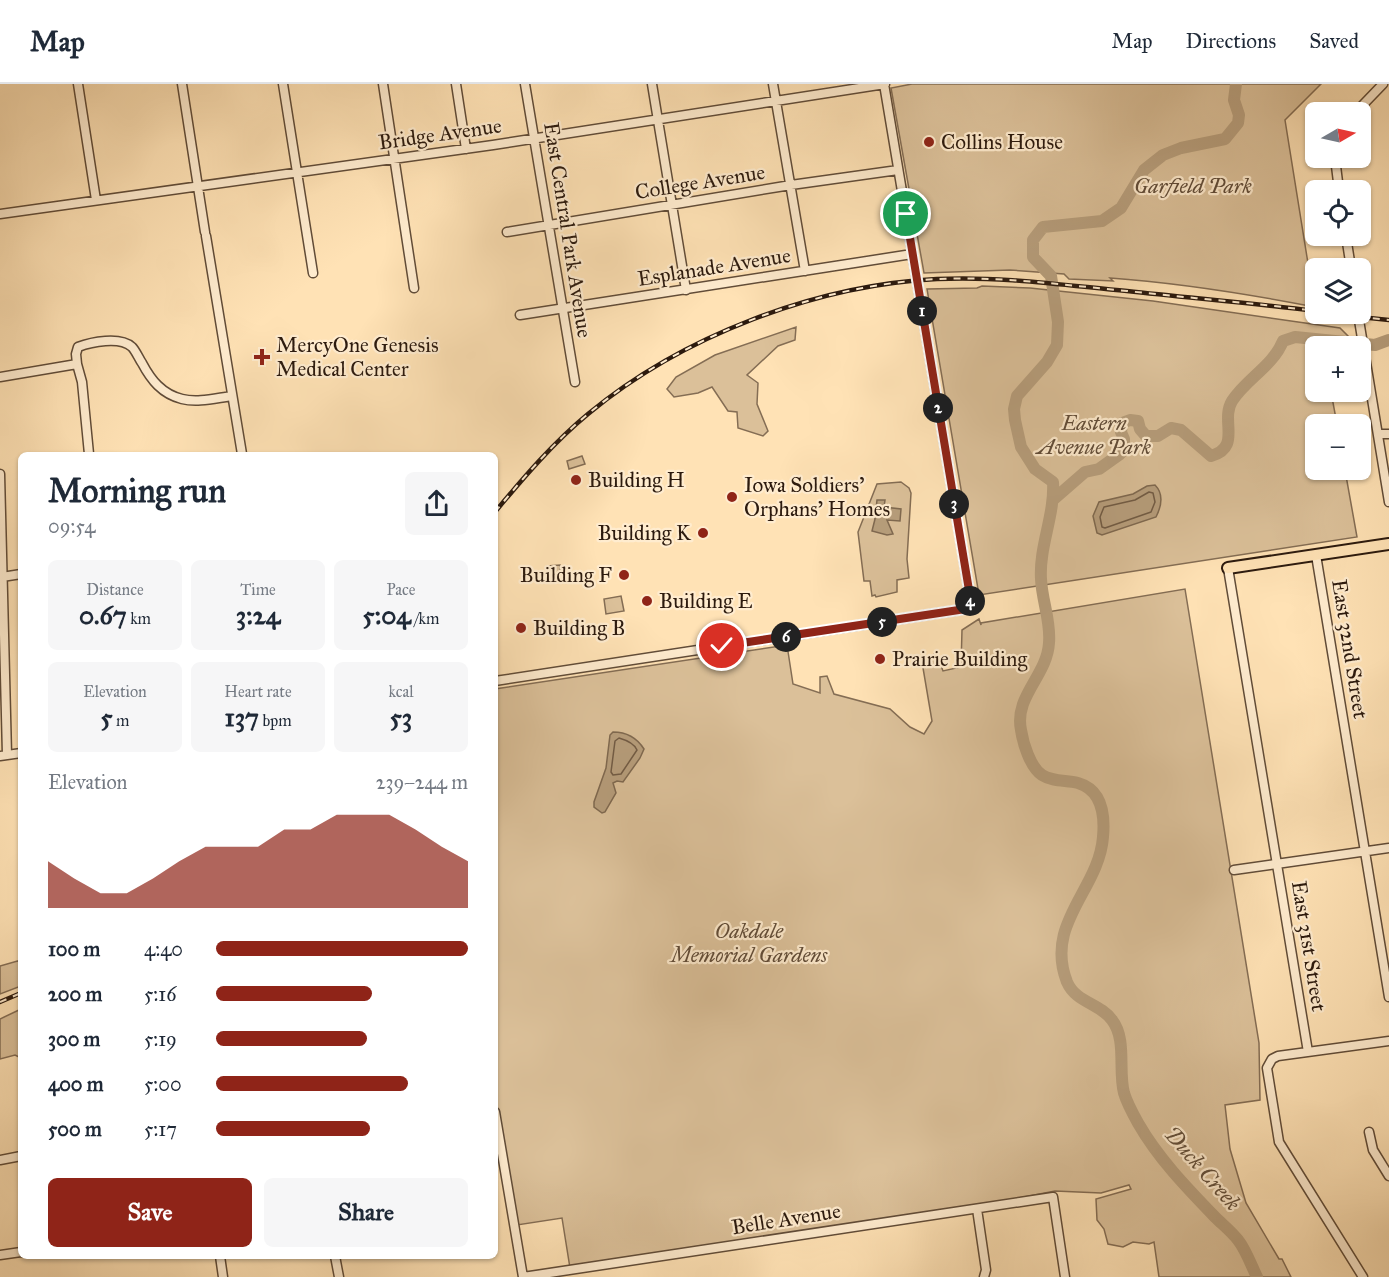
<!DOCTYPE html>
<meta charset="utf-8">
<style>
body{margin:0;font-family:"IM FELL Great Primer",serif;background:#f6f6f7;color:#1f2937;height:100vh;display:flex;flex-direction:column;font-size:22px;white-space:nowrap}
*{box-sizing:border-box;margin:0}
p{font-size:20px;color:#747a83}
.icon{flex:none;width:33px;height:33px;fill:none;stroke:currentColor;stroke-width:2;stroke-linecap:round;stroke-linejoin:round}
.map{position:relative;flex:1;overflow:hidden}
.sheet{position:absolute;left:18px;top:368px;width:480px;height:807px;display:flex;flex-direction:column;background:#fff;border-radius:9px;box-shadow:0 2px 4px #0004}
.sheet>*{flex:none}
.needle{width:39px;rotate:81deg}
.buttons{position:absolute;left:1305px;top:18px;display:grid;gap:12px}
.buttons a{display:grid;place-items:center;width:66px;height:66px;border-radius:9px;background:#fff;box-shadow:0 2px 4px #0004;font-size:30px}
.pin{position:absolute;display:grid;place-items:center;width:51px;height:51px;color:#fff;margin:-26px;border:3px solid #fff;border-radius:50%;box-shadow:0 2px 6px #0007}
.km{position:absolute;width:30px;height:30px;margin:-15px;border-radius:50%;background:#222;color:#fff;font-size:16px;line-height:30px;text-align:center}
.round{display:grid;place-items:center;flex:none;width:63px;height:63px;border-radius:9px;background:#f6f6f7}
.summary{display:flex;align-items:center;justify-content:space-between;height:102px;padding:0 30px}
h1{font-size:33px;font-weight:800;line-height:45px}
.figures{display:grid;grid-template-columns:repeat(3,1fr);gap:9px;height:102px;padding:6px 30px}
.figures div{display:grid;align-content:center;border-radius:9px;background:#f6f6f7;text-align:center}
.figures b{font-size:26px;font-weight:800}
.figures small{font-size:16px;font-weight:400}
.figures p{font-size:16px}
.chart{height:168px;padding:12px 30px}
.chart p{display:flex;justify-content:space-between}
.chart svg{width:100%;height:108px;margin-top:6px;fill:#8f2418;opacity:.7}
.button{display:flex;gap:12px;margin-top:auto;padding:12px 30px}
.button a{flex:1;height:69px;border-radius:9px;background:#8f2418;color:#fff;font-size:24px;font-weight:800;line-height:69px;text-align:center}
.button a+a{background:#f6f6f7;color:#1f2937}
ul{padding:0 30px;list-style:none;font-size:20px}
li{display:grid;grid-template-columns:96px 72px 1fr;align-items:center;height:45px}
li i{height:15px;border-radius:8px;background:#8f2418}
header{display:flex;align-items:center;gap:36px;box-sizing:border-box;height:84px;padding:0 30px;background:#fff;border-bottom:2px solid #e0e1e3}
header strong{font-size:28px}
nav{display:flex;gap:33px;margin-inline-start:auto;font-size:21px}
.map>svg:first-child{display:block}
</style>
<header>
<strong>Map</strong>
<nav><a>Map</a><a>Directions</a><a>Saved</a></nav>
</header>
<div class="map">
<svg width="1389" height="1193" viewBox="0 0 1389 1193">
<rect width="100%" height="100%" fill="#ffe2b5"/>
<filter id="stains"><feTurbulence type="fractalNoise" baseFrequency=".00333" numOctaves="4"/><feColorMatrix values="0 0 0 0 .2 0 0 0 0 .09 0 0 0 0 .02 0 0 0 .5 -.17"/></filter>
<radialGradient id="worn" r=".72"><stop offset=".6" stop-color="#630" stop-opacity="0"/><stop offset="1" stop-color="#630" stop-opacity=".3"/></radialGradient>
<path fill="#dbc099" stroke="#846d54" stroke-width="1.5" d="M912 0H1321L1285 36 1315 223C1248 210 1179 199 1110 194L1113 197 1069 195 1064 190 1010 186 924 189 891 4Z
M982 202 1030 204 1153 217 1340 244 1352 256 1322 252 1323 262H1316V308H1331L1337 340H1316V386H1345L1357 453 979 511 927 205 977 204Z
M796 243 795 256 778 262 747 291 758 299 757 320 768 347 763 352 738 344 737 328 728 327 712 303 698 309 674 313 667 305 676 293 715 271Z
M582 372 585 380 569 385 567 377Z
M901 398 909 404 911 409 907 475 909 494 897 496V508L876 513 875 511 872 512 870 497H864L858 448 877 400Z
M560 481 561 496 548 497 547 482Z
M1185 505 1259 959 1260 1016 1225 1021 1230 1065 1246 1119 1279 1175H1282L1291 1193H1159L1154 1158 1149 1160 1133 1158 1123 1163 1108 1160 1104 1145 1097 1136 1096 1115 1131 1105 1129 1101 1101 1109 1055 1107 998 1118 570 1184 562 1134 517 1141 495 1011V605L787 561 793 600 820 609V593L827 592 834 610 890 625 910 643 924 650 932 637 922 578 936 569 943 587 961 583 962 546 979 535 981 541V539Z
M621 512 624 527 606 530 604 515Z
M21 876V902L0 910V882Z
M21 925V974L15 971 0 975V935Z"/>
<path fill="#b79e7c" stroke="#7f6950" stroke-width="1.5" d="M1155 401C1164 410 1161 423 1156 433L1102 451 1097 449 1093 432 1099 418 1133 410 1147 402Z
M877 416H885L884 423 901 425 900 437 887 436 893 450 887 451 872 447 875 435Z
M613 648C626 648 637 654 644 665L640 674 623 698 617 697 613 699 616 709 605 728 602 729 594 723V718L606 684 610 651Z"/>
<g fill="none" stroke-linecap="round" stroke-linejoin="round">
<path stroke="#725c45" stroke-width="1.5" d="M1149 408 1153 409 1155 418 1151 428 1105 444 1102 443 1100 433 1104 423 1135 416Z
M619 654C626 656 634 659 637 666L621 690 613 691 611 688 615 657Z"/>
<path stroke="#b79e7c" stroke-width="12" d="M1236 0 1234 16 1239 31 1238 39 1225 55 1181 64 1163 71 1144 86 1121 124 1102 137 1043 143 1033 156V173L1051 192 1058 238 1057 261 1047 278 1017 312 1014 325 1015 336 1021 363 1035 385 1053 398C1055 431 1039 462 1041 495 1042 517 1051 537 1049 559 1047 592 1014 612 1021 646 1023 659 1030 683 1042 691 1053 698 1066 696 1078 699 1102 706 1105 731 1103 753 1099 806 1044 839 1067 898 1076 919 1100 919 1112 936 1127 955 1118 987 1124 1009 1127 1019 1133 1030 1138 1039 1158 1074 1186 1103 1215 1133 1222 1140 1231 1147 1238 1156 1246 1166 1251 1181 1257 1193
M1054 415 1085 388 1099 385 1120 370 1124 365V355L1121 348 1122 339 1130 336 1138 337 1140 345 1146 352H1158L1171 344 1181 346 1211 372C1242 363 1220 337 1232 317 1246 295 1273 282 1283 257L1295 253 1375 261 1389 256"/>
<g stroke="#614c38" stroke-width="11">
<path id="minor" d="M78 0 96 116
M182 0 205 148
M283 0 313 189
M383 0 414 204
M456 0 466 65
M525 0 575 298
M652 0 686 206
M773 0 805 187
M1356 28 1383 0
M1335 74 1339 106
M0 130 493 61 885 0
M507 148 791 101 898 86
M206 152 242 370
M1346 152 1351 184
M1358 230 1389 418
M520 231 912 170
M77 280 82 298 89 370
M0 293 77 280 76 270 78 263C91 258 120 252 132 263 136 267 139 275 142 279 151 296 162 310 182 315 198 319 216 314 232 312
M1378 350H1389
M0 390 7 671
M1316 471 1389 913
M1228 484 1308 968
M2 493 21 490
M495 597 972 524 884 0
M0 672 21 669
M1234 786 1389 764
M495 1028 523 1193
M1369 1048 1373 1066 1389 1092
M0 1076 21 1072
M977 1125 986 1186 984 1193
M0 1171 21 1168
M220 1172 223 1193
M335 1172 339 1193
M523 1193 1053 1113 1065 1193
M1363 1193 1279 1058 1267 984 1272 975 1278 972 1389 957"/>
</g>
<g stroke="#2c1a0e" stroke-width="14">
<path id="major" d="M1228 484 1389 460"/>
</g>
<use href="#minor" stroke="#ffeccf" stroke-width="8"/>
<use href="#major" stroke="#ffe2b5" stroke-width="10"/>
<g stroke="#2c1a0e" stroke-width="4.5">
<path id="rail" d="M1331 230 1389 236
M495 428C524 393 554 358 588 330 682 252 816 201 937 195 1001 192 1063 201 1127 207 1190 214 1253 219 1316 227
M0 918 21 909"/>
</g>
<use href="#rail" stroke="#ffeccf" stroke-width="2" stroke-dasharray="7" stroke-linecap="butt"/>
</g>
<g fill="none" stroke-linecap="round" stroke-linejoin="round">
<g stroke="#fff" stroke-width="12">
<path id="route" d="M722 562 972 524 906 130"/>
</g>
<use href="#route" stroke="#8f2418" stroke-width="8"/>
</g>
<g fill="#8f2418" stroke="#ffeccf" stroke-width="2">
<circle cx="929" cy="58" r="6"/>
<path d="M259 264h6v6h6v6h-6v6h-6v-6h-6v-6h6z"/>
<circle cx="576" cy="396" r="6"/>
<circle cx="732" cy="413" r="6"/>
<circle cx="703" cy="449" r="6"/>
<circle cx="624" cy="491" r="6"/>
<circle cx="647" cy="517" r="6"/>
<circle cx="521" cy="544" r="6"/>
<circle cx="880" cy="575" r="6"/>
</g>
<g text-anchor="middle" stroke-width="4.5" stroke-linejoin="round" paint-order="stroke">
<g font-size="21" fill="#2c1a0e" stroke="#ffeccf">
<text transform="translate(440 50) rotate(-8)" y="7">Bridge Avenue</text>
<text transform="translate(700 98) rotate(-9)" y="7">College Avenue</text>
<text transform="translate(568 146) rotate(81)" y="7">East Central Park Avenue</text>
<text transform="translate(714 183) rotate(-9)" y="7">Esplanade Avenue</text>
<text transform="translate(1350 565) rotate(81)" y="7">East 32nd Street</text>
<text transform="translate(1309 862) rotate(81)" y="7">East 31st Street</text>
<text transform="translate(786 1135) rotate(-9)" y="7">Belle Avenue</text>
</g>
<g font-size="21" fill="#2c1a0e" stroke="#ffeccf" text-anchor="start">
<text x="941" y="65">Collins House</text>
<text x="276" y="268">MercyOne Genesis<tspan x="276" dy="24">Medical Center</tspan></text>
<text x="588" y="403">Building H</text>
<text x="744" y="408">Iowa Soldiers'<tspan x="744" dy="24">Orphans' Homes</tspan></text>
<text x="691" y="456" text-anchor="end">Building K</text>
<text x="612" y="498" text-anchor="end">Building F</text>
<text x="659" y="524">Building E</text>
<text x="533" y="551">Building B</text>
<text x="892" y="582">Prairie Building</text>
</g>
<g font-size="21" font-style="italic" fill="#614c38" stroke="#ffeccf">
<text x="1193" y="109">Garfield Park</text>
<text x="1094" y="346">Eastern<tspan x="1094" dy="24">Avenue Park</tspan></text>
<text x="749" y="854">Oakdale<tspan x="749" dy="24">Memorial Gardens</tspan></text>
</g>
<g font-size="22" font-style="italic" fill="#644f3a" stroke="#ffeccf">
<text transform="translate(1203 1084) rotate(49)" y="8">Duck Creek</text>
</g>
</g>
<rect width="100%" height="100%" filter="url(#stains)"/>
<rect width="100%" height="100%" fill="url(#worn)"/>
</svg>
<div class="buttons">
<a><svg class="needle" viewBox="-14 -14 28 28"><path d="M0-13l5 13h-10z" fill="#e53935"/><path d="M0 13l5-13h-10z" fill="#747a83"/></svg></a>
<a><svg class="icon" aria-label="locate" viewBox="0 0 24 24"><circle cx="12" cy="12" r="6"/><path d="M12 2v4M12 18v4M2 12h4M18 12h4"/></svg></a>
<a><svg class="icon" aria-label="layers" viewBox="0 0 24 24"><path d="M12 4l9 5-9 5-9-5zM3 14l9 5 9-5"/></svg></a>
<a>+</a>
<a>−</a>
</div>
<div class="pin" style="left:906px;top:130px;background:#1e9e55"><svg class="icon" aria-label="arrive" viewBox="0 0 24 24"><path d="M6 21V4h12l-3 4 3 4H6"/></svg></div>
<div class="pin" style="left:722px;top:562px;background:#d93025"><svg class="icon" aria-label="check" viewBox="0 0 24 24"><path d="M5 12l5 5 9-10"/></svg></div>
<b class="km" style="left:922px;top:227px">1</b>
<b class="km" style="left:938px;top:324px">2</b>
<b class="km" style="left:954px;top:420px">3</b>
<b class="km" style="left:970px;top:517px">4</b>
<b class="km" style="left:882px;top:538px">5</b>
<b class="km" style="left:786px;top:553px">6</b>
<section class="sheet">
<div class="summary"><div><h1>Morning run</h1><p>09:54</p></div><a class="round"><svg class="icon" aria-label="share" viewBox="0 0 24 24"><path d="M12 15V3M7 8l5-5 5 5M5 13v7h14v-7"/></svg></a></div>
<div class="figures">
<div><p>Distance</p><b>0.67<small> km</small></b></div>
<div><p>Time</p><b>3:24</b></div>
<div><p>Pace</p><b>5:04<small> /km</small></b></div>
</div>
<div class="figures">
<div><p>Elevation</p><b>5<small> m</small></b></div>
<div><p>Heart rate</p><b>137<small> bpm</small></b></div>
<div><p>kcal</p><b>53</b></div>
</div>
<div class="chart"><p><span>Elevation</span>239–244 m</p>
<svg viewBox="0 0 160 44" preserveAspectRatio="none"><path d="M0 44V25L10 32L20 38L30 38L40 32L50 25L60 19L70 19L80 19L90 12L100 12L110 6L120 6L130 6L140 12L150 19L160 25V44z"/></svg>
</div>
<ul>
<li><b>100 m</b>4:40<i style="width:100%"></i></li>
<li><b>200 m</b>5:16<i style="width:62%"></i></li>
<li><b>300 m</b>5:19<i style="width:60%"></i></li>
<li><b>400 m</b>5:00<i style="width:76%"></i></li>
<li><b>500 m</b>5:17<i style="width:61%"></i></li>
</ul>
<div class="button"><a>Save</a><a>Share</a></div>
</section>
</div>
